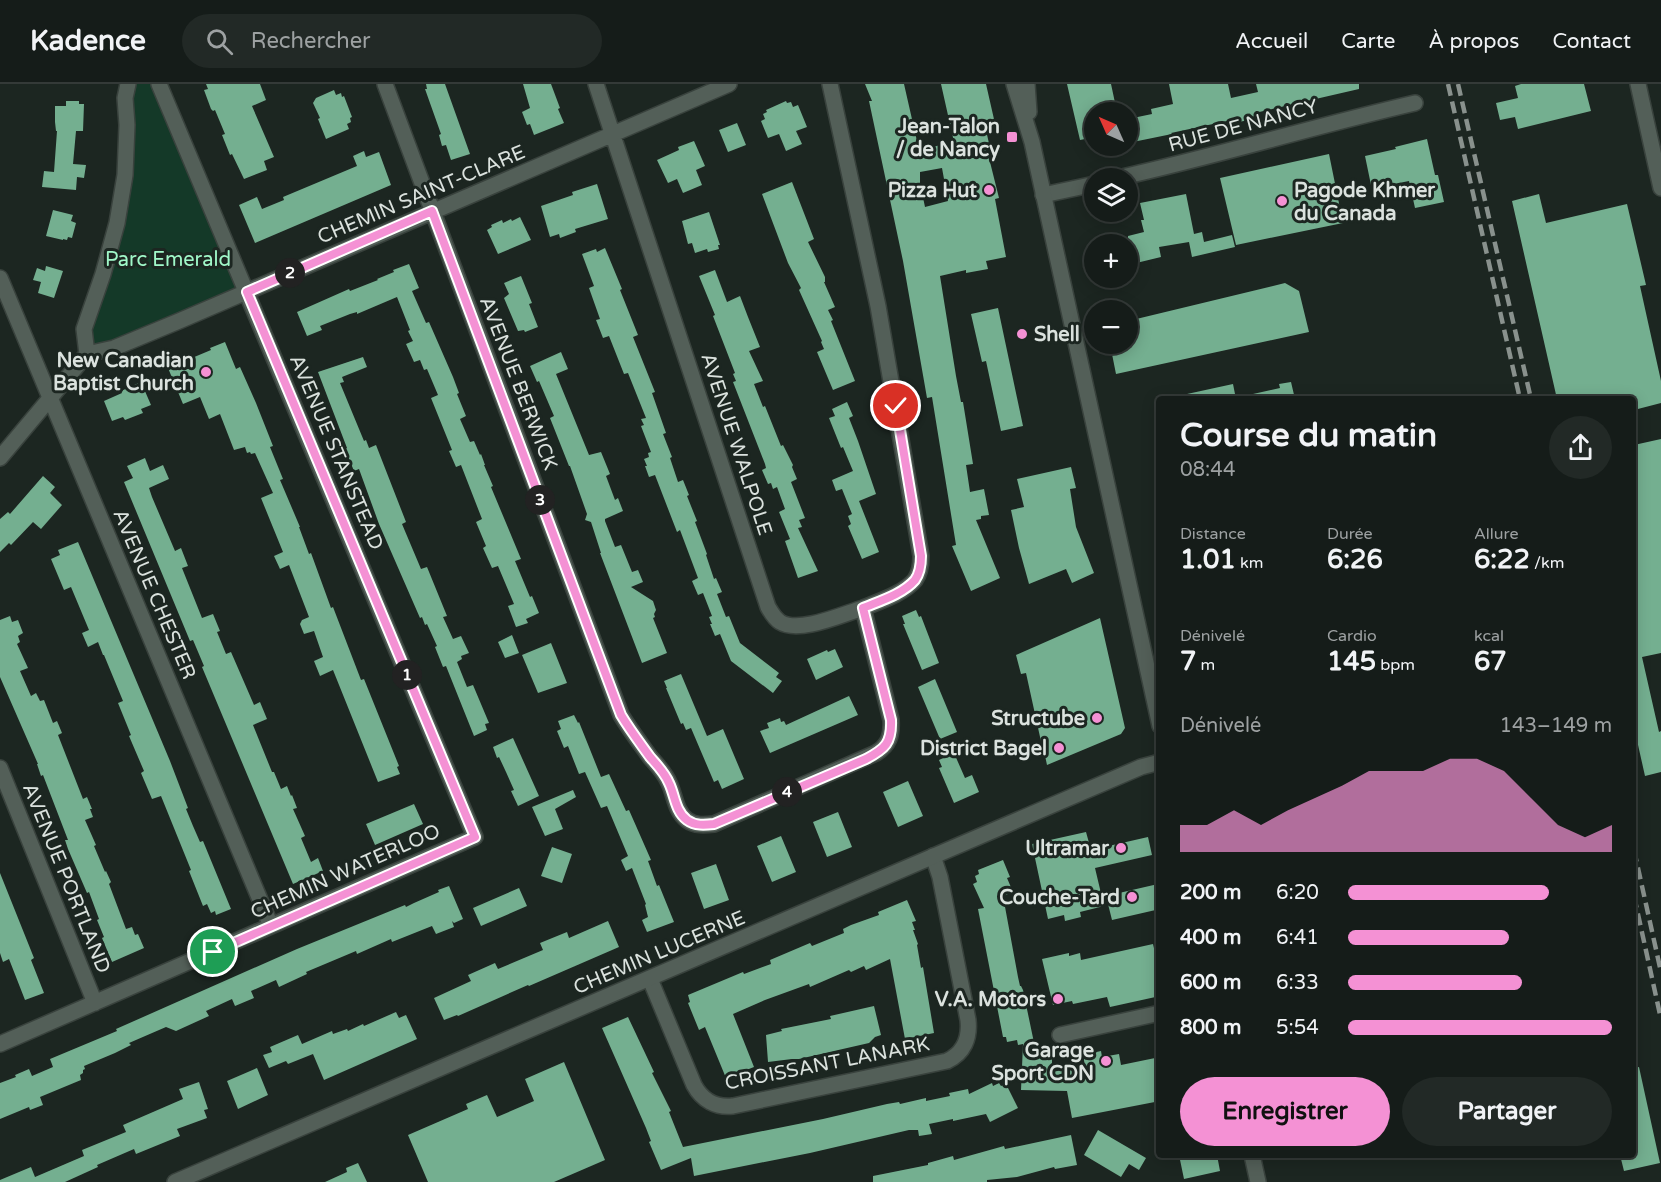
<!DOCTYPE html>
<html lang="fr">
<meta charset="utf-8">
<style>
body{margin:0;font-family:"Varela Round",sans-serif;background:#222926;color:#f1f3f6;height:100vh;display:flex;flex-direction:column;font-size:22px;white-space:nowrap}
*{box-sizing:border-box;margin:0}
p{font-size:20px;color:#9da1a2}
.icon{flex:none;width:33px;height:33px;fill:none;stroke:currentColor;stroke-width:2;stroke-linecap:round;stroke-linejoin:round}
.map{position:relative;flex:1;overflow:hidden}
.panel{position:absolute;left:1156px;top:312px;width:480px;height:762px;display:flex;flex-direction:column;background:#151c19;border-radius:6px;box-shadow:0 3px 15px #0003,0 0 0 2px #343a38}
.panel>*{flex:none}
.needle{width:39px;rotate:315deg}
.tools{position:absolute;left:1084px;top:18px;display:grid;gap:12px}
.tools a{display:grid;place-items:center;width:54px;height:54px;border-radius:50%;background:#151c19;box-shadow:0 3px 15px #0003,0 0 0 2px #343a38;font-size:30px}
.pin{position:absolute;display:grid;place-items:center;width:51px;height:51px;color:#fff;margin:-26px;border:3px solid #fff;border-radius:50%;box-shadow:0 2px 6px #0007}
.km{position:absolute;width:30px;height:30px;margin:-15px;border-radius:50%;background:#222;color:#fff;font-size:16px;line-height:30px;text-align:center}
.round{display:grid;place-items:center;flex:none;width:63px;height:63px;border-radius:32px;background:#222926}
.head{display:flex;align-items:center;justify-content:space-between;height:102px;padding:0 24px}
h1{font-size:33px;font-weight:700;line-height:45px}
.stats{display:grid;grid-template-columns:repeat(3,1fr);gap:9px;height:102px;padding:6px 24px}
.stats div{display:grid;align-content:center}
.stats b{font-size:26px;font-weight:700}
.stats small{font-size:16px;font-weight:400}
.stats p{font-size:16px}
.chart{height:168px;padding:12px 24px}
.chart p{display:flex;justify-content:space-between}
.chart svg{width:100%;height:108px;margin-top:6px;fill:#f491d4;opacity:.7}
.cta{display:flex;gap:12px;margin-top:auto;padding:12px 24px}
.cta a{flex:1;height:69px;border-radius:36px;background:#f491d4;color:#111;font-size:24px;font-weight:700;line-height:69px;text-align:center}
.cta a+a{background:#222926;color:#f1f3f6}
ul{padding:0 24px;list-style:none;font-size:20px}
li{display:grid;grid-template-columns:96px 72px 1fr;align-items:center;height:45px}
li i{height:15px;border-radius:8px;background:#f491d4}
header{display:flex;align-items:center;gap:36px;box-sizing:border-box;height:84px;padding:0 30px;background:#151c19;border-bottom:2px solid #343a38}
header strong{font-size:28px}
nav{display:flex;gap:33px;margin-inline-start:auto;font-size:21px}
.search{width:420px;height:54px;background:#222926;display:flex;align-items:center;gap:15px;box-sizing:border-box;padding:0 21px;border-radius:33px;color:#9da1a2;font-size:22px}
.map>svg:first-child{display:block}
</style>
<header>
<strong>Kadence</strong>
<div class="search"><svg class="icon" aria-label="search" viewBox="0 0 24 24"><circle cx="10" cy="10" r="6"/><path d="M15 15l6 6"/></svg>Rechercher</div>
<nav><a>Accueil</a><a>Carte</a><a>À propos</a><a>Contact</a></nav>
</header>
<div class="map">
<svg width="1661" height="1098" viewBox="0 0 1661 1098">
<rect width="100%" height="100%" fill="#1c2621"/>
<path fill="#143928" d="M128 0H159L247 208 87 270 84 245 125 91Z"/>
<path fill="#74af90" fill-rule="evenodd" d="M206 0H260L266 16 252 22 274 73 264 77 267 86 244 95 232 70 230 71 222 51 225 50 215 26 213 27 211 25 204 6 208 5Z
M426 0H445L470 70 451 76 446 61 442 62 439 51 441 50 425 5H427Z
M523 0H551L560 24 558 25 564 39 534 51 530 40 527 41 522 28 530 24Z
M865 0H904L919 66 954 58 941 0H986L996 44 986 46 992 73 989 74 999 114 995 115 1006 173 986 177 988 185 966 189V186L940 192 956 292 961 318H963L973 380 966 381 970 408 984 405 989 431 981 432V435L976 436 1000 494 971 507 952 462 956 461 932 313 927 314 903 177 869 17H872ZM942 84 948 117 925 123 920 99V88Z
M1067 0H1111L1117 28H1095V53L1080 56Z
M1169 0H1228L1231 14 1258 8 1256 0H1359V5L1255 29V32L1249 34V36L1228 40 1227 37 1171 49 1172 50 1128 59V35L1152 30 1151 25 1173 20Z
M1521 0H1584L1591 27 1518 45 1515 33 1500 36 1496 19 1518 14 1515 2Z
M334 6 336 11 341 9 342 13 344 12 352 33 350 34 351 38 347 40 349 45 326 55 318 35 320 34 313 19 316 14Z
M66 17H79V20H84L83 47H76L73 80 86 81 84 94 77 93 76 106 42 103 44 87 54 88 57 47H56L55 38V22H66Z
M786 17 787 19 791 18 793 23 798 21 807 43 796 47 802 60 786 67 779 50 768 54 761 37 765 35 763 30 767 28 766 26Z
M737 39 746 61 728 68 719 46Z
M1427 55 1435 91H1438L1444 118 1415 124 1409 97 1374 104 1373 100 1371 101 1365 72 1396 65 1395 63Z
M694 57 705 82 696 86 702 101 683 109 677 95 668 99 657 76 679 66 678 63Z
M364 67 366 73 379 68 391 101 255 159 239 121 257 113 262 125 284 116 283 113 357 82 353 72Z
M1329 70 1343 139 1236 161 1220 94Z
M792 98 814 155 808 158 825 193V198H824L835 223 828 226 833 236 831 237 855 297 833 306 817 268 824 265 821 258 822 257 799 206 801 204 788 179 762 110Z
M597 100 608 135 575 145 576 148 560 154 559 150 550 153 541 122 573 111 572 108Z
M1186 110 1194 150 1202 148 1204 158 1232 151 1235 163 1192 173 1189 158 1159 163 1161 173 1128 181V152L1144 148 1141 136H1144L1140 119Z
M1539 110 1546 139 1627 120 1646 201 1640 202 1661 297V319L1634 326V315H1557L1512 117Z
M53 126 73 131 71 137 76 139 72 154 68 153 67 156 63 155V156L46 152Z
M709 128 720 161H718L719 165 708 168 707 165 695 169 692 159 688 160 682 137Z
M520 133 531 156 498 170 487 146 492 143 491 141 502 136 503 139 511 135 512 137Z
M605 164 622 205 620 206 638 251 633 253 655 308 652 309 666 349 663 350 672 373 670 374 678 398 683 396 689 411 687 412 697 437 695 438 707 470 706 471 714 495 716 494 722 508 717 510 726 533 729 532 740 559 779 589 776 593 782 597 773 609 731 577 720 550 715 552 710 540H712L709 533 712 532 703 509 698 511 692 497 698 494 680 446 677 448 655 391 649 393 645 382H647L644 375 649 373 648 369 651 368 641 342 644 341 641 335 646 334 628 289 624 290 609 252 603 254 596 236 600 235 589 204 594 202 582 170 596 165 597 168Z
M409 180 419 204 412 207 426 239 429 238 453 293 459 309 457 310 466 332 460 335 470 358 474 357 480 371 481 370 485 381H484L493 402 491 403 521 475 515 477 530 513 532 512 539 529 526 535 528 539 516 543 508 522 514 520 498 482 492 484 483 464 486 462 476 438 482 435 461 381 456 383 449 367 452 366 431 314 438 311 427 285 424 286 420 276 414 278 406 260 413 257 408 247 410 246 397 213 357 230V228L350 230 320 242 322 246 307 252 297 228 349 205 350 207 378 196 377 195 394 188 393 186Z
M46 182 63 187 54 214 38 209 41 198 33 196 37 184 45 187Z
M715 186 727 218 740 212 748 233 760 263 749 267 763 297 754 300 763 323 765 322 781 362 783 361 793 381 792 383 797 395 791 398 805 434 799 436 802 443 798 444 818 487 798 494 785 457 790 455 779 428 785 425 777 403 773 405 771 399 768 400 762 386 766 384 765 380 733 298 736 297 733 290 735 289 713 232 715 231 699 192Z
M521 192 532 219 529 220 538 243 525 248 524 246 518 247 504 214 509 210 504 199Z
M1285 199 1299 207 1309 248 1116 290 1110 260H1128V237Z
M998 224 1023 342 1001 347 986 277 982 278 971 230Z
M225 258 236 285 240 283 256 319 273 362 270 363 283 395 280 396 300 443H299L309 470 311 469 331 524 333 523 361 596 364 595 399 682 397 683 400 690 378 698 333 586 320 592 314 577 323 573 314 547 304 550 300 540 302 536 309 533 289 481 280 485 274 472 283 468 261 414 273 409 255 369 251 370 250 368 247 369 245 363 234 366 220 330 209 335 200 313 183 320 168 284 211 266 210 264Z
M561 268 568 285 556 290 589 371 601 368 610 390 606 392 615 416 618 414 623 427 605 435V437L615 463 621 461 632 488 638 486 643 498 631 503 653 517 656 526 654 530 655 533 653 534 667 569 642 579 600 469H601L591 438 585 436 587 430 570 382H569L550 334 554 332 539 297 537 298 530 282Z
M363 273 367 283 342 293 344 298 340 299 364 357 366 356 369 364 376 361 406 438 402 440 421 485 427 483 447 532 443 533 453 555 461 552 469 569 461 572 462 575 457 578 467 603 473 601 489 639 485 640 487 646 474 652 446 582 443 583 435 563 437 562 427 540 425 541 422 533 420 534 379 440 359 385 354 387 345 365 347 364 318 288Z
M141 298 151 321 141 325 143 329 125 336 123 333 112 337 104 317 122 309 121 307Z
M1291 298 1295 315H1254L1253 310 1280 304 1279 300Z
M1233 300 1236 315H1187V310Z
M847 318 853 332 849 334 858 357 876 410 859 417 879 468 862 475 848 442 851 440 848 432 852 430 842 405 836 407 832 396 853 387 843 363 841 364 829 334 835 332 832 325Z
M1661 355V569L1642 573 1659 648 1661 647V688L1645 692 1634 643V361Z
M145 374 150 387 163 381 169 395 149 404 152 413 175 467 181 464 188 482 182 484 202 534 213 530 220 547 217 548 226 570 231 568 254 621 260 618 267 635 253 641 272 688H274L281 705 287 702 291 712 292 711 297 724 293 725 305 752 301 754 311 778 318 774 323 787 293 800 202 583 204 582 193 556 190 557 124 398 133 394 127 382Z
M1071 383 1076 404 1070 405 1076 443 1094 489 1072 499 1066 485 1029 500 1019 464 1011 426 1024 423 1017 395Z
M43 392 55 403 50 409 62 421 41 445 33 438 11 461 9 459 0 468V435L8 428 10 430Z
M78 458 170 677 188 724 186 725 193 742 200 758 203 757 231 825 216 831 215 827 211 829 207 820 203 822 189 787 191 786 161 712 152 715 141 689 144 687 129 652 131 651 118 619 123 617 104 571H103L98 558 88 563 82 549 89 546 71 503 64 506 51 475 60 471 58 466Z
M916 526 919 533 921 532 939 579 922 586 903 540H905L902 532Z
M10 532 12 538 18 536 23 549 18 552 20 558 17 560 28 584 20 587 31 612 36 609 40 617 44 616 53 639 57 637 62 649 58 651 83 715 87 713 92 725H90L93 733 85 736 96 761 94 762 105 788 106 787 111 798 109 800 126 845 132 843 135 851 138 850 144 864 112 878 102 854 104 853 97 836 99 835 89 808 87 809 68 765 65 756H68L43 691 41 692 37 680H38L0 593V536Z
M1100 534 1125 644 1121 650 1047 681 1043 662H1042L1026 589 1021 590 1016 571Z
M512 551 519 569 505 574 498 558Z
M551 559 567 599 538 609 522 571Z
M835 565 843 583 816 596 807 575 827 566 828 568Z
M681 590 707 652 723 645 744 695 722 705 718 696 714 698 691 644 686 646 683 639 681 640 666 604H667L664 597Z
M935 595 957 648 940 655 918 603Z
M849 612 858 631 770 669 760 647 769 644 767 639 780 634 781 638 784 637 786 641Z
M574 631 578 639 579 638 601 693 609 690 626 727 629 726 651 776 648 777 657 802 659 801 674 838 647 848 642 836 648 833 645 821 646 820 632 784 626 787 621 776 628 772 607 722 601 724 585 688 579 690 568 662 564 664 557 647 561 645 558 637Z
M513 654 539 712 518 722 511 707 514 706 506 688 499 673 497 674 493 663Z
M954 669 965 694 972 691 979 708 954 719 939 684 942 683 939 676Z
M908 697 923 732 898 743 883 708Z
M573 706 576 713 555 725 563 745 545 752 532 723Z
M414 720 423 740 375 761 366 740Z
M838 728 852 763 827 773 813 738Z
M1086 748 1091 766 1148 753 1152 771 1095 784 1104 822 1080 828 1081 833 1065 837 1064 831 1048 835 1032 760Z
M781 752 796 788 772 798 757 762Z
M552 763 572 770 562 799 541 792Z
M1003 776 1010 793 1007 794 1013 808 1003 812 1018 893 1020 902H1021L1023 906 1037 973H1052V988L1085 982 1083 971 1101 967 1102 973 1119 970 1121 981 1160 973V1017L1072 1034 1067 1007 1021 1006 1023 960 1018 961 1017 956 1007 958 1006 953H1003L978 825 984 824 973 800 977 798 975 792 979 790 978 786Z
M716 780 729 816 704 825 691 789Z
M0 789 34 874 31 876 44 909 25 916 9 875 3 878 0 869Z
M1158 800 1160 825 1112 836 1106 812Z
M449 802 463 835 454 839 452 837 454 843 436 850 432 842 392 858 391 855 357 870 356 867 306 888 307 890 279 903 276 896 251 907 254 914 235 922 232 915 206 927 209 932 176 947 166 943 129 959 131 961 115 969 84 982 85 985 83 986V989L80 991 81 996 40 1013 43 1021 30 1026 29 1023 0 1035V999L16 993 15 991 29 985 32 992 53 983 50 975 117 947 116 945 297 865 405 821 406 823 414 819 439 808 438 806Z
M519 804 527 822 481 842 473 824Z
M907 816 916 837 912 838 915 846H913L918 860 917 861 921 884 923 883 934 949 905 955 890 875 866 886 864 882 851 888 849 886 810 903 809 900 765 916 733 930 754 983 726 994 705 943 699 946 688 919 690 918 688 911 743 888 744 890 771 880 770 876 810 859 812 862 844 849 843 845 851 841 879 831 878 828Z
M608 837 619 863 529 902 528 901 458 932 457 931 444 936 434 914 471 897 468 891 495 879 498 885 543 866 540 859 567 848 569 854Z
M1153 860 1160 890V912L1110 923 1107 913 1073 920 1072 917 1053 921 1042 875 1069 869V872L1080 869 1081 876Z
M874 922 881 951 875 953 869 959 799 975H792L768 978 766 951 782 947 781 945 831 935 830 932Z
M396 928 399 934 406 931 417 955 324 996 313 970 288 980 286 977 269 984 263 971 272 968 270 963 298 951 302 960 332 947 333 950 347 945 348 947 363 940 364 942Z
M628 933 654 988 652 989 671 1027 669 1028 683 1063 823 1035 887 1020 899 1018 900 1020 926 1014V1017L950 1012 949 1009 968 1005 969 1010 992 999 993 1002 999 999 1001 1002 1006 1000 1018 1024 990 1038 986 1030 953 1037V1035L929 1040 932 1050 919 1052 918 1046H909L810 1069 694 1092 691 1074 661 1086 649 1058 651 1057 646 1044 602 944Z
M564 978 605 1076 554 1098H428L408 1051 468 1025 466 1020 487 1011 497 1033 534 1017 525 995Z
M1639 983 1660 1079 1624 1087 1620 1071H1634V984Z
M257 984 268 1011 238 1025 227 997Z
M199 998 208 1025 204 1026 207 1034 177 1045 180 1052 136 1070 134 1065 97 1081 98 1083 65 1098H0V1096L31 1083 35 1093 84 1072 82 1066 126 1048 123 1041 183 1015 179 1005Z
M1098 1046 1146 1074 1139 1086 1129 1080 1121 1093 1084 1071Z
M1071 1051 1077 1081 1055 1085 1054 1083 1017 1093 987 1096V1098H873V1092L928 1081V1079L953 1072 954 1076 1004 1062 1005 1065Z
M1179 1071H1217L1220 1087 1184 1095Z
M358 1079 367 1098H325L347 1088 346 1084Z"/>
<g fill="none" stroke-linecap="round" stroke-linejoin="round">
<g stroke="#39423d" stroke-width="18">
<path id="minor" d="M385 0 621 631C630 646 640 659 650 673 657 681 665 689 669 699 675 711 675 727 687 736 695 742 705 741 714 740L876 669C889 661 892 651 891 636L863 524C843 530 799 550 780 538 774 534 771 528 768 523L596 0
M830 0 878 222 921 472C921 480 920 489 915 496 903 510 880 517 863 524
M1638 0 1661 104
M1118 94C1217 72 1315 42 1415 19
M1043 111 1095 100
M0 194 271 842
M87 270 84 245 103 190 117 139 125 91 127 41 125 14 128 0
M0 374 87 270 114 264 179 237 729 0
M0 684 95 919
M650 895 694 1001C702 1016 716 1024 733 1022L947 977C964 969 970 954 968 936L940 793 933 772
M1060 951 1160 929
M0 960 475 753 159 0"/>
</g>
<g stroke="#39423d" stroke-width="18">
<path id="secondary" d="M1014 0 1032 58 1160 642
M1027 0 1029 28
M1252 1071 1258 1098
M175 1098 1141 683 1160 678"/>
</g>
<use href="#minor" stroke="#535f58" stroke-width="15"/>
<use href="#secondary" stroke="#535f58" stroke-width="15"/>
<path stroke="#89918d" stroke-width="4.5" stroke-dasharray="12 6" stroke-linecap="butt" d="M1448 0 1520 315
M1458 0 1531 315
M1634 766 1661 888
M1634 812 1661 935"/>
</g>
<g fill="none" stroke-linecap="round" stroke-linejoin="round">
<g stroke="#fff" stroke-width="12">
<path id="route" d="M213 868 475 753 247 208 432 127 621 631C630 646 640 659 650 673 657 681 665 689 669 699 675 711 675 727 687 736 695 742 705 741 714 740L866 675C885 665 892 659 891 636L863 524C880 517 903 510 915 496 920 489 921 480 921 472L896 322"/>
</g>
<use href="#route" stroke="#f491d4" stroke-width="8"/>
</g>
<g fill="#f491d4" stroke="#1c2621" stroke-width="2">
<rect x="1006" y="47" width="12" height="12" rx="3"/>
<circle cx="989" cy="106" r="6"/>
<circle cx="1282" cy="117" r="6"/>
<circle cx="1022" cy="250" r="6"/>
<circle cx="206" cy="288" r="6"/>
<circle cx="1097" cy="634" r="6"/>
<circle cx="1059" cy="664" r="6"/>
<circle cx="1121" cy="764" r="6"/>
<circle cx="1132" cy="813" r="6"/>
<circle cx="1058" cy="915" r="6"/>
<circle cx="1106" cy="977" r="6"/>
</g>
<g text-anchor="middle" stroke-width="6" stroke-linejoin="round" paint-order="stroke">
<g font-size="20" fill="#dbe2de" stroke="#1c2621">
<text transform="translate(1243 41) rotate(-15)" y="7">RUE DE NANCY</text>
<text transform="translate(421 110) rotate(-23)" y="7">CHEMIN SAINT-CLARE</text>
<text transform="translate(519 299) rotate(69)" y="7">AVENUE BERWICK</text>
<text transform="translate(737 360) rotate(72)" y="7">AVENUE WALPOLE</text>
<text transform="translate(337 368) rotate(67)" y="7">AVENUE STANSTEAD</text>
<text transform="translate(155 510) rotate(67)" y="7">AVENUE CHESTER</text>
<text transform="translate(345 787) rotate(-24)" y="7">CHEMIN WATERLOO</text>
<text transform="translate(67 794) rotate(68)" y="7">AVENUE PORTLAND</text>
<text transform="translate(659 868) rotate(-23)" y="7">CHEMIN LUCERNE</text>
<text transform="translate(827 979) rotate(-11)" y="7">CROISSANT LANARK</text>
</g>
<g font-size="20" font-weight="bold" fill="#dbe2de" stroke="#1c2621" text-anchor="end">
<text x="1000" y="49">Jean-Talon<tspan x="1000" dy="23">/ de Nancy</tspan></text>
<text x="977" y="113">Pizza Hut</text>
<text x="1294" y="113" text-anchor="start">Pagode Khmer<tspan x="1294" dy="23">du Canada</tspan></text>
<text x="1034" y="257" text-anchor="start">Shell</text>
<text x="194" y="283">New Canadian<tspan x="194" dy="23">Baptist Church</tspan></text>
<text x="1085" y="641">Structube</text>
<text x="1047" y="671">District Bagel</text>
<text x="1109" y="771">Ultramar</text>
<text x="1120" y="820">Couche-Tard</text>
<text x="1046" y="922">V.A. Motors</text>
<text x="1094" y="973">Garage<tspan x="1094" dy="23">Sport CDN</tspan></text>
</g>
<g font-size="20" fill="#a0f8c9" stroke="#1c2621">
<text x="168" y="182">Parc Emerald</text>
</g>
</g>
</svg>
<div class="tools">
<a><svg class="needle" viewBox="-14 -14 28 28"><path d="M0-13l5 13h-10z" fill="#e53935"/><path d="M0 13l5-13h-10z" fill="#9da1a2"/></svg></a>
<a><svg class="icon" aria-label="layers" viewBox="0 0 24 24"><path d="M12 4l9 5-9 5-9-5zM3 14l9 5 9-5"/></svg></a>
<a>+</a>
<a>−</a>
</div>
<div class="pin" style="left:213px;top:868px;background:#1e9e55"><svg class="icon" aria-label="arrive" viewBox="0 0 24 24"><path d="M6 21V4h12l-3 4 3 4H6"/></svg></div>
<div class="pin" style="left:896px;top:322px;background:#d93025"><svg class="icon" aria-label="check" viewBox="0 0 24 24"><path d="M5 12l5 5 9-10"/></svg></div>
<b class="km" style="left:407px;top:591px">1</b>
<b class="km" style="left:290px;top:189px">2</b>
<b class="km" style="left:540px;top:416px">3</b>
<b class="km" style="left:787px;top:708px">4</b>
<section class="panel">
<div class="head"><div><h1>Course du matin</h1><p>08:44</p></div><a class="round"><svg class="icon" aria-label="share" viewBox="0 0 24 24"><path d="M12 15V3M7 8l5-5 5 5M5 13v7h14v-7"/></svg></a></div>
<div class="stats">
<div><p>Distance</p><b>1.01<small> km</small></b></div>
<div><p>Durée</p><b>6:26</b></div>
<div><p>Allure</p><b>6:22<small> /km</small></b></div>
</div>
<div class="stats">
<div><p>Dénivelé</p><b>7<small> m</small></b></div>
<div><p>Cardio</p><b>145<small> bpm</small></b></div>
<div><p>kcal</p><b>67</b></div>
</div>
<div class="chart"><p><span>Dénivelé</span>143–149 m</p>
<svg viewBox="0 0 160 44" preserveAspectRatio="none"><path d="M0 44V33L10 33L20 27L30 33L40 27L50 22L60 17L70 11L80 11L90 11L100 6L110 6L120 11L130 22L140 33L150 38L160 33V44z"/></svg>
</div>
<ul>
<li><b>200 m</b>6:20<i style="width:76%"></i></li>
<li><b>400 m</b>6:41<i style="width:61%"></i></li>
<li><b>600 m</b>6:33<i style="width:66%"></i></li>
<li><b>800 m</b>5:54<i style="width:100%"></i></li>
</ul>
<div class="cta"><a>Enregistrer</a><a>Partager</a></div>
</section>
</div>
